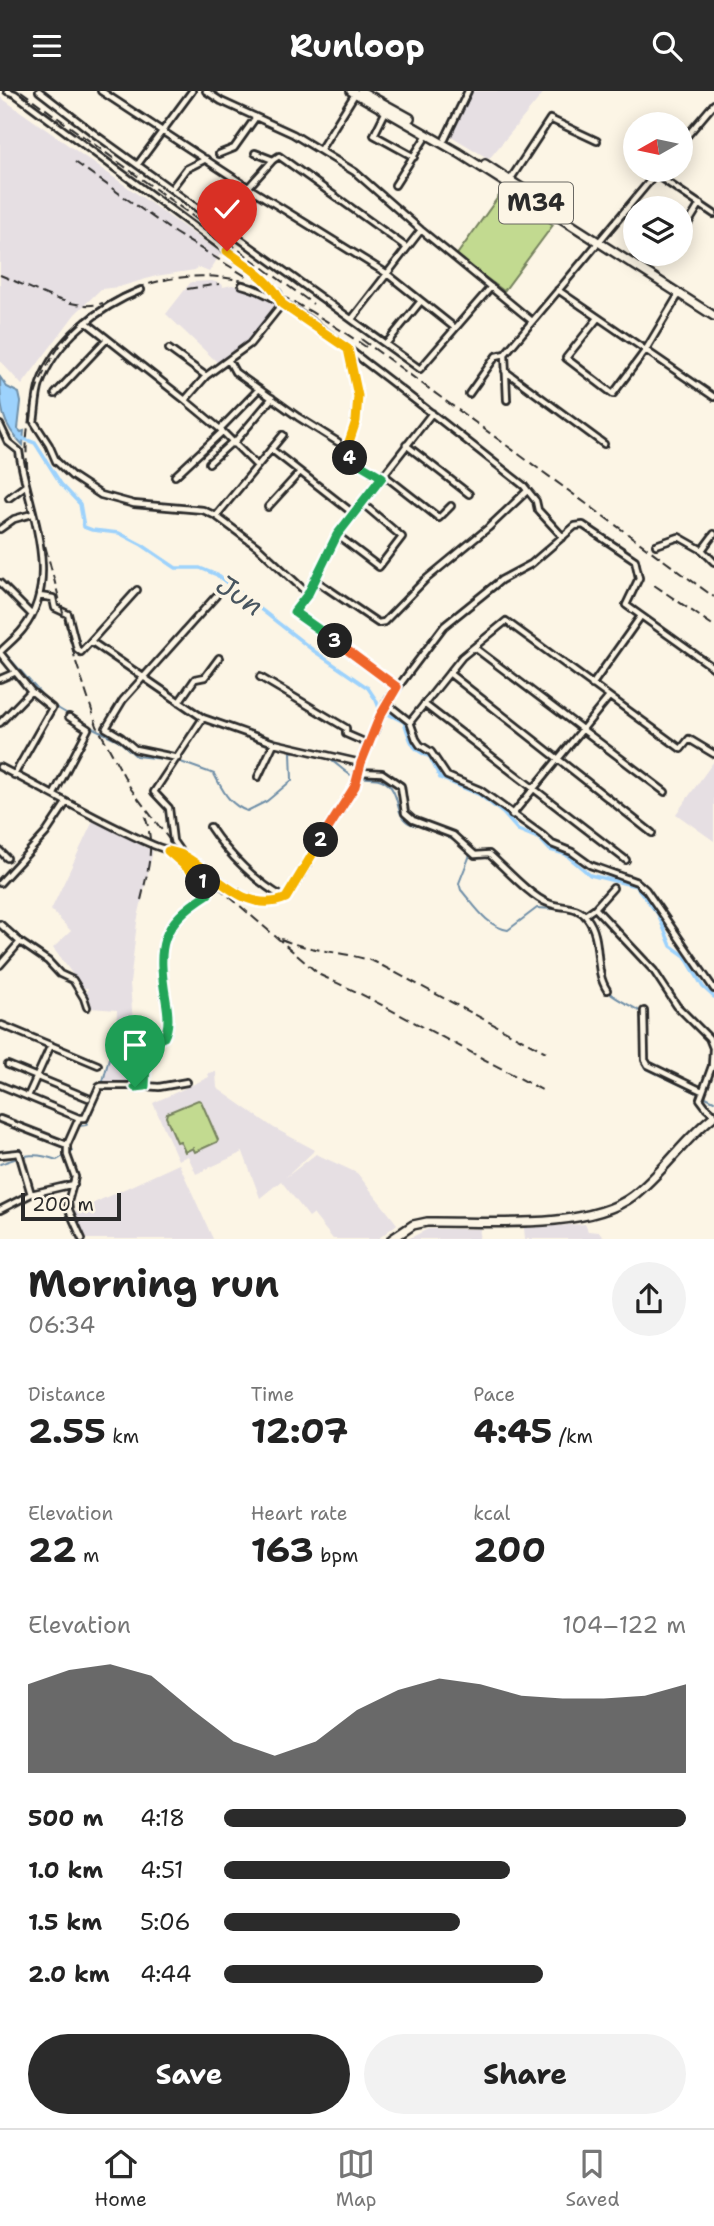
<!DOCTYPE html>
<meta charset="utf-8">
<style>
body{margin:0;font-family:"Shantell Sans",sans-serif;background:#f2f2f2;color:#222;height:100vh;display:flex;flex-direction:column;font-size:26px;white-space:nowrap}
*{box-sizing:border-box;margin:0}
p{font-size:23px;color:#767676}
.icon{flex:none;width:38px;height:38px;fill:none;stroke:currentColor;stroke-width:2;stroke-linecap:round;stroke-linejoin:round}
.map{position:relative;height:1148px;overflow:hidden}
.panel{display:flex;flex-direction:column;background:#fff;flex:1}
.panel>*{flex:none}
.needle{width:46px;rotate:261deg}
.buttons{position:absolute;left:623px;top:21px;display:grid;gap:14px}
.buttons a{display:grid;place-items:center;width:70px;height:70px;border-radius:50%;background:#fff;box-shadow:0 4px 18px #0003;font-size:35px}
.scale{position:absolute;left:21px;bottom:18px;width:100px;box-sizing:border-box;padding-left:7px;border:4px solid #2b2b2b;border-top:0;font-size:19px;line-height:24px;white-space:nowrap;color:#2b2b2b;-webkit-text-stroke:5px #fcf5e5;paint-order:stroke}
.pin{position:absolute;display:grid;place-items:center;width:60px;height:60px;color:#fff;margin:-72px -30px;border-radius:50% 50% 50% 0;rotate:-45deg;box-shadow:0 0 7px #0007}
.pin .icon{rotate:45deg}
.km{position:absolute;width:35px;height:35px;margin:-18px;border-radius:50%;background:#222;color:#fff;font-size:19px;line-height:35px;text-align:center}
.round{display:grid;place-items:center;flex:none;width:74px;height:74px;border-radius:37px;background:#f2f2f2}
.summary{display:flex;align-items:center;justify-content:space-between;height:119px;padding:0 28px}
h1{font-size:38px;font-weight:700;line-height:52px}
.stats{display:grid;grid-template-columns:repeat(3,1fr);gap:10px;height:119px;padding:7px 28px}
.stats div{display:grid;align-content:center}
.stats b{font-size:35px;font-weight:700}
.stats small{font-size:19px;font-weight:400}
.stats p{font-size:19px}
.chart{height:196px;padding:14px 28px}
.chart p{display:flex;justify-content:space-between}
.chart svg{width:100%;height:126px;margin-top:7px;fill:#2b2b2b;opacity:.7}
.action{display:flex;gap:14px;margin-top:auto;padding:14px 28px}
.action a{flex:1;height:80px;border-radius:42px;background:#2b2b2b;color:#fff;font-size:28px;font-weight:700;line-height:80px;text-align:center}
.action a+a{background:#f2f2f2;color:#222}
ul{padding:0 28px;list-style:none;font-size:23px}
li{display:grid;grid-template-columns:112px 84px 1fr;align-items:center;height:52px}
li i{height:18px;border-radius:9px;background:#2b2b2b}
header{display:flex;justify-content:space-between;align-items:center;height:91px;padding:0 28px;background:#2b2b2b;color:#fff;font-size:32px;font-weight:700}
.tabs{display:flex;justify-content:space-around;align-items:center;height:98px;border-top:2px solid #e0e0e0;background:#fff;font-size:19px;color:#767676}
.tabs a{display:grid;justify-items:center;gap:4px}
.tabs .active{color:#2b2b2b}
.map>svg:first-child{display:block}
</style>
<header><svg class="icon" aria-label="menu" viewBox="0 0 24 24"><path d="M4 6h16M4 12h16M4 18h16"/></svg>Runloop<svg class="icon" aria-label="search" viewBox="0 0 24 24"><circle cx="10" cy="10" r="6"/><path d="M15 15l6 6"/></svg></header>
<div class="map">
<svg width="714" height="1148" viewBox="0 0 714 1148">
<rect width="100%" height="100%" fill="#fcf5e5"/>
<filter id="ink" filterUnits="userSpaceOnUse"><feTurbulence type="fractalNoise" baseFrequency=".0143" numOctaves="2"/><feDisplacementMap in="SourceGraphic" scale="14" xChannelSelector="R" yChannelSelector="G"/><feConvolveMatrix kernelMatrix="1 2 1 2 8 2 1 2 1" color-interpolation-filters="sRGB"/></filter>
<g filter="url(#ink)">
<path fill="#e6dfe3" d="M472 0H545L489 68 451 45Z
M0 6 221 162 209 181 197 176 195 179 156 185 119 196 101 198 75 223 22 294 0 270Z
M212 190 222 193 223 196 232 194 242 196 265 205 278 217 246 254 218 272 166 223 191 191Z
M714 666V750L676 723 714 670Z
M93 730 153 760 137 831 130 893 134 944 145 981 136 995 104 993 106 976 116 946 117 919 90 917 86 901 88 897H80V893L53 857 71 840 51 819Z
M216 981 217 997 274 1037 315 1059 285 1087 316 1063 357 1082 397 1133 378 1148H333L313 1123 309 1126 281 1090 260 1107 243 1061 196 1083 188 1065 178 1069 153 1012 209 986 208 982Z
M179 1073 213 1148H85L74 1121Z
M585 1133 588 1140 599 1141 606 1148H525L524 1137Z
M428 1138H480L479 1148H408Z"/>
<path fill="#c2da90" stroke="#76825e" stroke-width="2" d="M504 98 553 134 504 200 456 165Z
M198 1009 201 1010 218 1049 217 1051 195 1061 193 1057 185 1061 180 1050 177 1051 166 1026 167 1022Z"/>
<path fill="#9dd2fc" stroke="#6f8fa8" stroke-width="2" d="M0 286 7 296 19 302 21 311 18 338 21 341 24 340 23 354C1 333 0 315 0 286Z"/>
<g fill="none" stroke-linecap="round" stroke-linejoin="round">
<path stroke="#6f8fa8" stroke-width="2" d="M4 561 49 612 83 632 118 649 136 665 172 669
M326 666C336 671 346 683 353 685 364 689 378 683 389 694 400 704 395 725 409 732 413 735 420 735 425 736 437 741 449 746 460 753
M178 670 214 683C223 699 228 713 247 720L267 710 292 689 291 661 298 660
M467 759 470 764 459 792 461 799C475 815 487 836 508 839L537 817 572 819
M577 822 588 832
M593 844 599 889C606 905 627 912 641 921L643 972 645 977 714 1010
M0 1073C24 1065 32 1060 57 1069L72 1060 70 1055 79 1035 86 1034 100 1002 109 967"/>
<path stroke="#9dd2fc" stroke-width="3.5" d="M19 346 35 352 61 393 80 413 84 436 92 439 119 442 142 454 176 477H200L217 484 314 560 368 597 376 609 380 619 404 631C411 650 410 658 430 666L440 687 480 704 503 722 518 739 540 748 550 759 565 763 590 784 636 795 658 823 671 855 685 865 703 896 714 906"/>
<g stroke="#2b2b2b" stroke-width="10">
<path id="minor" d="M7 0 15 3 262 186 278 202 282 212
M39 0 96 44 420 278 491 196
M101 0 249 97 386 182 455 237
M206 0 221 10 293 43 355 81 421 139 532 230
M386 20 374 44 414 66
M445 48 468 0
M681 52 714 13
M320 59 355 3
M255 62 273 69
M219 63 234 57 256 26
M138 73 192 0
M655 83 714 123
M510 89 550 28 597 50
M395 94 427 44
M171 98 186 78 206 68
M218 130 273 69 279 65 406 156
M681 144 700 113
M242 194C283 205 331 245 364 270 418 311 471 353 524 395L536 410 538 419 563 446
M141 199C99 216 56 248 40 293 36 305 36 319 34 331L49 354 56 370 72 385 101 404 134 413 203 419 216 425 259 457 308 503
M558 199 714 306
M598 227 566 267 613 303 645 260 679 203
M352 228 421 139
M86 231 185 309 220 338 257 375
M386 253 421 210
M169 258 206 285
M348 260 358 305 356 329 345 363 381 386
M505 263 507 309
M229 270 235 281 298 326 338 351
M505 280 604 353
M55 303 107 248
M469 303 496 265 505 263 659 79
M185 309 206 285 250 253 282 213
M0 334 8 351 19 360C27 416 64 486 23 538 17 546 8 553 0 561
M220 338 259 298
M233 353 272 307
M406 354 469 403
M271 358 354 423
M209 372 231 352
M384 384 439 427 451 415
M175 385 222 341
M9 407 25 395
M268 416 300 381
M216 425 283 344
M0 438 14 428 32 423
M337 444 379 476 402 446 362 412
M656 454 679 446 702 459 714 471
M702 459 714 443
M315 489 378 532 384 531 425 489 488 437 527 400
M0 492 32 524
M39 505 53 507 55 517 68 523 77 558 81 561 137 499
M92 551 203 627 274 652 361 672
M475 557 665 701
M0 562 31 600 52 617 14 684
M449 582 652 742
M260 586 346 637V643L369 653
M0 588 14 582
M592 594 641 525
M397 596 294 521 308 503 337 444 432 322
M179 611 195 588 205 586 219 567
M386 612 410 631 416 648 420 654 431 661 447 685 480 699 542 744 552 753 572 761 590 774 637 791 646 799 714 898
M424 613 626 769
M410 631 462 566 506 530 681 658 689 648 714 663
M0 632 31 600
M178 667 135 658 121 646 106 637 123 609 216 505
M0 676C51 702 100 731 153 754 162 758 174 760 183 764 209 777 226 800 255 810 265 813 276 811 286 807L355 695 361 672 386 612 444 535 501 489 531 473 575 435 583 434 635 469 639 487 626 514 714 577
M359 681 382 682 401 695 405 722 413 729 453 744 475 764 489 763C504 776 531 806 548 812 561 818 577 813 587 827 603 847 593 878 607 899
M258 686 274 652
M54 703 88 638 69 626
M512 724 609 606
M210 736C227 762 258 793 285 807
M0 760 7 767
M182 763 173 750 169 717 154 701 203 627
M0 792 46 742 66 712
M595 817 613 797
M585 824 595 817 654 880 677 915 709 947 713 957 712 975 700 1008 706 1016 714 1023
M0 833 20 851 48 870 60 883 73 889 84 907 87 916
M0 874 20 851
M644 920 645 969 648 974 702 1000
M2 934 98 974
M8 974 88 1007
M0 994 79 1027
M145 995 147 954C153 951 163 948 166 943 170 937 168 923 167 916 158 860 155 836 208 803L209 798 171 763
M28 1005 51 954
M0 1028 67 1054
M0 1064 19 1062 31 1103 0 1119
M31 1103 74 1093
M82 1148 69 1119 68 1111 75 1086 67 1064V1054L79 1027H85L99 996 101 995H145L159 996 187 991"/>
</g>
<g stroke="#2b2b2b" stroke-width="12">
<path id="major" d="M351 0 459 62 714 225
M361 0 410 27
M485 73 540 109
M392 1148 413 1134 427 1131C483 1130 587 1140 633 1105 663 1082 684 1048 714 1025"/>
</g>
<use href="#minor" stroke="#fcf5e5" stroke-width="4.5"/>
<use href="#major" stroke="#fcf5e5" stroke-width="7"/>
<path stroke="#2b2b2b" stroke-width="2" stroke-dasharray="10 5" stroke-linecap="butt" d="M21 0 313 213
M75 71 175 142 249 187
M0 184C29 195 73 222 103 212
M187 198 219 193
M361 248 714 506
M366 256C334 234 277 197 239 189 152 171 62 218 35 304 25 334 25 363 29 394L76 571 97 635 131 698 180 763 320 884 359 902 542 999
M654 494 714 535
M141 809C148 779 156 752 144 723
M281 848C311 861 344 860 375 871L546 961"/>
</g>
</g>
<g fill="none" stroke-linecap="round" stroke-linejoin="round" filter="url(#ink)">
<g stroke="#fff" stroke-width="14">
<path id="split-1" d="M135 996 145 995 147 954 164 946C170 935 168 921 166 909 157 855 159 834 208 803L209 798 203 791"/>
</g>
<g stroke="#fff" stroke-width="14">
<path id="split-2" d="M203 791 168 760C173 761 179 762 184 765 216 782 245 825 286 807L321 749"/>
</g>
<g stroke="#fff" stroke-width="14">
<path id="split-3" d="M321 749 355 695 361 672 380 625 397 596 335 550"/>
</g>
<g stroke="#fff" stroke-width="14">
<path id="split-4" d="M335 550 294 521 308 503 337 444 382 386 350 367"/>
</g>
<g stroke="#fff" stroke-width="14">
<path id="split-5" d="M227 160C247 175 272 189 282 213L348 258 358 305 356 330 345 363 350 367"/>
</g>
<use href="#split-1" stroke="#22a559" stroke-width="9"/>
<use href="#split-2" stroke="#f5b400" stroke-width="9"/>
<use href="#split-3" stroke="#f0652b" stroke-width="9"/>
<use href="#split-4" stroke="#22a559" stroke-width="9"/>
<use href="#split-5" stroke="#f5b400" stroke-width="9"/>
</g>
<g text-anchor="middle" stroke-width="7" stroke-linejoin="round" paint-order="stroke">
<rect fill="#fcf5e5" stroke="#6a6863" stroke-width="2" x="499" y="91.5" width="74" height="41" rx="5"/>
<g font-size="24" font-weight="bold" fill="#2b2b2b">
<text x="536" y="120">M34</text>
</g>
<g font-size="28" font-style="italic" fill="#48555f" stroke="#fcf5e5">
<text transform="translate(240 504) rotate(34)" y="10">Jun</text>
</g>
</g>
</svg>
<div class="buttons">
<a><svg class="needle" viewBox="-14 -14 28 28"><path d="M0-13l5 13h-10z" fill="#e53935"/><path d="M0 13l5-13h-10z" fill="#767676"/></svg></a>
<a><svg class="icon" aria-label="layers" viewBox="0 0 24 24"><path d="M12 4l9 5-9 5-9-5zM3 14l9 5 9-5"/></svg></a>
</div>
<div class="scale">200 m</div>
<div class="pin" style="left:135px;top:996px;background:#1e9e55"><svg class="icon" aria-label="arrive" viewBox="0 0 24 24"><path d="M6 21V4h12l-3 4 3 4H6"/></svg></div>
<div class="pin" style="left:227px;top:160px;background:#d93025"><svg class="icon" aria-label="check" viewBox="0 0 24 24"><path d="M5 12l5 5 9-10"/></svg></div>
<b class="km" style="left:203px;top:791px">1</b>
<b class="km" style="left:321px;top:749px">2</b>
<b class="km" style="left:335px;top:550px">3</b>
<b class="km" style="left:350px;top:367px">4</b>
</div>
<section class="panel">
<div class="summary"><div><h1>Morning run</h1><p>06:34</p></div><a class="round"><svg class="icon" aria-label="share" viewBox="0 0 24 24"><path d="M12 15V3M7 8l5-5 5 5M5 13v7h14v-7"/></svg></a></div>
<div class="stats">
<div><p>Distance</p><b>2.55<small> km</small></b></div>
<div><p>Time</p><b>12:07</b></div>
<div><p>Pace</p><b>4:45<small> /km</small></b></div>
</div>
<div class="stats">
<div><p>Elevation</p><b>22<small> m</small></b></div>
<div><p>Heart rate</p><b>163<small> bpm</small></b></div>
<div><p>kcal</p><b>200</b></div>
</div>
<div class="chart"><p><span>Elevation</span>104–122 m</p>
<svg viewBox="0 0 160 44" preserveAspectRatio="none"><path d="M0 44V13L10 8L20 6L30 10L40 22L50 33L60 38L70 33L80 22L90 15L100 11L110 13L120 17L130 18L140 18L150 17L160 13V44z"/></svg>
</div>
<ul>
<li><b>500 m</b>4:18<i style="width:100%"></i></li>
<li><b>1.0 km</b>4:51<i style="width:62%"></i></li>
<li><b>1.5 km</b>5:06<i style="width:51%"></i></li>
<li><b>2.0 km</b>4:44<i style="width:69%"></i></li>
</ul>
<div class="action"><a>Save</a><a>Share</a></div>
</section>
<nav class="tabs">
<a class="active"><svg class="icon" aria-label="home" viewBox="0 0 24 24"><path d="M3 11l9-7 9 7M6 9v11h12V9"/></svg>Home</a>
<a><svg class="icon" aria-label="map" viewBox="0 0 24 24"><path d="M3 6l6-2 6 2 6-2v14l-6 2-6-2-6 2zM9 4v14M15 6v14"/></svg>Map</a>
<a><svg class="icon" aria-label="saved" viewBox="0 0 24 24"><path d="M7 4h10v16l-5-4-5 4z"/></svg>Saved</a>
</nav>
